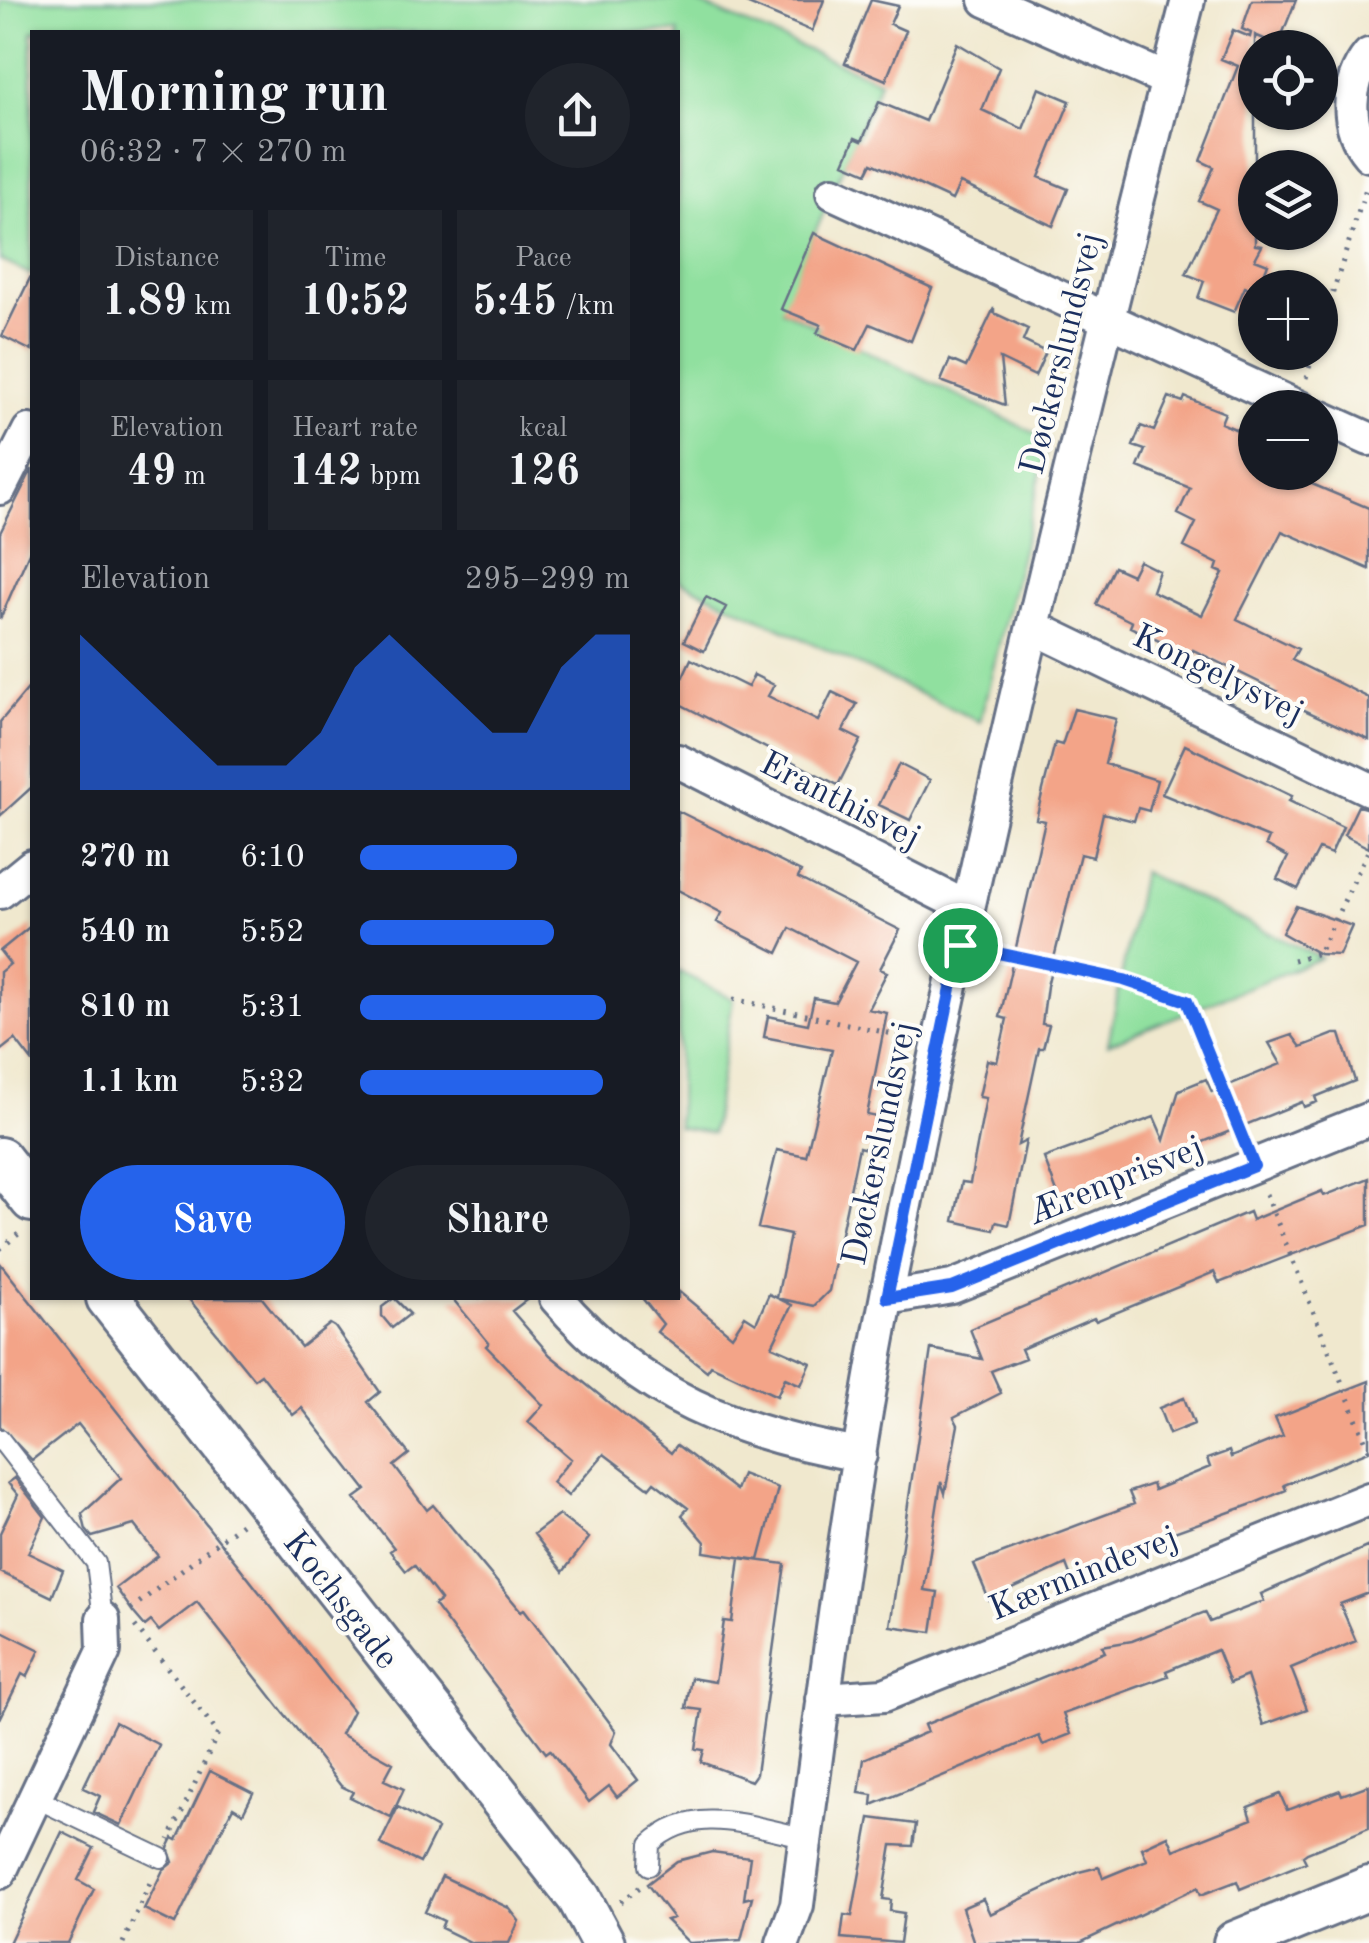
<!DOCTYPE html>
<meta charset="utf-8">
<style>
body{margin:0;font-family:"Old Standard TT",serif;background:#20242c;color:#f1f3f6;height:100vh;display:flex;flex-direction:column;font-size:38px;white-space:nowrap}
*{box-sizing:border-box;margin:0}
p{font-size:32px;color:#9ea1a6}
.icon{flex:none;width:55px;height:55px;fill:none;stroke:currentColor;stroke-width:2;stroke-linecap:round;stroke-linejoin:round}
.map{position:relative;flex:1;overflow:hidden}
.details{position:absolute;left:30px;top:30px;width:650px;height:1270px;display:flex;flex-direction:column;background:#171b24;border-radius:0px;box-shadow:0 2px 8px #0004}
.details>*{flex:none}
.fabs{position:absolute;left:1238px;top:30px;display:grid;gap:20px}
.fabs a{display:grid;place-items:center;width:100px;height:100px;border-radius:50%;background:#171b24;box-shadow:0 2px 8px #0004;font-size:50px}
.pin{position:absolute;display:grid;place-items:center;width:85px;height:85px;color:#fff;margin:-42px;border:5px solid #fff;border-radius:50%;box-shadow:0 2px 10px #0007}
.round{display:grid;place-items:center;flex:none;width:105px;height:105px;border-radius:52px;background:#20242c}
.headline{display:flex;align-items:center;justify-content:space-between;height:170px;padding:0 50px}
h1{font-size:55px;font-weight:700;line-height:75px}
.figures{display:grid;grid-template-columns:repeat(3,1fr);gap:15px;height:170px;padding:10px 50px}
.figures div{display:grid;align-content:center;border-radius:0px;background:#20242c;text-align:center}
.figures b{font-size:42px;font-weight:700}
.figures small{font-size:28px;font-weight:400}
.figures p{font-size:28px}
.chart{height:280px;padding:20px 50px}
.chart p{display:flex;justify-content:space-between}
.chart svg{width:100%;height:180px;margin-top:10px;fill:#2563eb;opacity:.7}
.cta{display:flex;gap:20px;margin-top:auto;padding:20px 50px}
.cta a{flex:1;height:115px;border-radius:60px;background:#2563eb;color:#fff;font-size:40px;font-weight:700;line-height:115px;text-align:center}
.cta a+a{background:#20242c;color:#f1f3f6}
ul{padding:0 50px;list-style:none;font-size:32px}
li{display:grid;grid-template-columns:160px 120px 1fr;align-items:center;height:75px}
li i{height:25px;border-radius:12px;background:#2563eb}
.map>svg:first-child{display:block}
</style>
<div class="map">
<svg width="1369" height="1943" viewBox="0 0 1369 1943">
<rect width="100%" height="100%" fill="#fdfcf7"/>
<filter id="ink" filterUnits="userSpaceOnUse"><feTurbulence type="fractalNoise" baseFrequency=".01" numOctaves="2"/><feDisplacementMap in="SourceGraphic" scale="20" xChannelSelector="R" yChannelSelector="G"/><feConvolveMatrix kernelMatrix="1 2 1 2 8 2 1 2 1" color-interpolation-filters="sRGB"/></filter>
<filter id="wash" filterUnits="userSpaceOnUse"><feTurbulence type="fractalNoise" baseFrequency=".0048" numOctaves="4" result="noise"/><feDisplacementMap in="SourceGraphic" scale="40" xChannelSelector="R" yChannelSelector="G"/><feGaussianBlur stdDeviation="2.25" result="paint"/><feColorMatrix in="noise" values="0 0 0 0 0 0 0 0 0 0 0 0 0 0 0 0 0 1.4 0 .05"/><feComposite in="paint" operator="in"/></filter>
<g filter="url(#wash)">
<rect width="100%" height="100%" fill="#f0e8ce"/>
<path fill="#90e09f" stroke="#56887e" stroke-width="2.5" d="M0 0H691L880 81 782 310 1049 440 980 722 678 580V32H32V275L0 260Z
M1142 872 1321 958 1108 1044Z
M678 971 733 999 712 1133 678 1127Z"/>
<g id="blocks">
<path fill="#f3a488" d="M739 0H824L812 31Z
M871 0 898 6 890 24 906 31 886 80 845 63Z
M1252 0H1296L1278 45 1255 35V245L1262 246 1255 259 1268 264 1259 288 1255 291 1245 287 1234 312 1198 298 1204 281 1186 274 1217 209 1199 201 1214 167 1201 161 1238 66 1221 59 1233 30 1250 37 1251 33 1242 29Z
M957 43 999 68 982 110 1023 129 1039 88 1070 101 1039 177 1068 189 1053 226 960 183 952 200 872 163 867 173 844 163 855 138 862 141 879 102 925 121Z
M814 233 932 288 911 341 870 324 857 350 817 333 821 325 781 309Z
M32 274V351L2 336Z
M994 308V313L1028 329 1023 341 1046 352 1035 376 1000 359 1005 405 941 381 950 360 966 367Z
M1169 397 1183 402 1185 397 1225 413 1221 423 1249 435 1241 453 1255 459V472H1318L1312 484 1369 508V569L1282 531 1237 619 1298 649 1292 660 1369 698V740L1274 696 1277 691 1193 650 1190 656 1130 627 1132 622 1096 604 1114 567 1132 575 1139 561 1159 571 1152 591 1202 615 1223 573 1216 570 1218 564 1184 547 1196 523 1178 514 1190 488 1138 467 1145 450 1133 446 1141 426 1154 431Z
M32 469V546L0 619V533Z
M706 597 726 607 704 651 684 641Z
M691 659 748 687 754 675 774 685 768 696 818 721 832 692 857 704 843 731 861 740 838 785 678 703V687Z
M32 684V787L0 816V722Z
M1074 709 1116 719 1105 764 1157 780 1149 811 1138 808 1134 821 1103 813 1093 857 1080 854 1047 986 1042 1024 1049 1025 1043 1048H1039L1018 1145 1026 1141 1009 1225 996 1222 994 1230 954 1221 962 1182 970 1183 986 1098 979 1097 987 1060 997 1062 1007 1019 1000 1017 1045 821 1036 819 1042 794 1055 743 1062 745Z
M1185 745 1292 796 1289 801 1343 827 1331 854 1319 849 1298 889 1277 879 1288 857 1266 845 1269 838 1162 794Z
M899 764 930 780 910 820 879 805Z
M1358 806 1369 809V848L1344 835Z
M678 811 801 872 798 878 900 930 880 969 887 972 868 1009 887 1013 867 1115 877 1117 870 1150 859 1147 829 1291 814 1306 777 1298 790 1235 758 1228 777 1150 806 1156 832 1050 764 1037 768 1016 808 1024 814 998 835 1002 856 962 790 928 778 953 717 922 722 913 678 890Z
M1296 906 1352 926 1339 955 1319 954 1282 933Z
M32 925V1061L15 1039 0 1051V972L10 964 0 951Z
M1334 1034H1340L1355 1081 1315 1097 1317 1102 1304 1107 1302 1102 1060 1200 1044 1158 1154 1117 1164 1140 1179 1090 1206 1079 1212 1092 1281 1064 1269 1043 1292 1035 1301 1047Z
M1369 1178V1225L1219 1283 1214 1272 1096 1321 1094 1318 1021 1349 1025 1358 991 1371 1001 1393 954 1417 958 1425 945 1493 941 1482 924 1590 938 1592 932 1632 890 1626 931 1349 982 1359 970 1329 1249 1212 1252 1220 1322 1191 1324 1196Z
M0 1263 353 1711 341 1734 393 1763 384 1780 404 1789 391 1817 350 1797 353 1792 341 1786 197 1602 159 1631 151 1621 145 1626 133 1612 116 1588 158 1556 134 1525 92 1537 86 1530 82 1514 121 1478 78 1424 32 1460 0 1426Z
M678 1291 732 1336 745 1316 756 1323 769 1294 792 1305 772 1346 811 1363 801 1385 785 1378 777 1396 711 1365 707 1371 657 1332 663 1324 642 1298H678Z
M188 1298H262L301 1347 330 1324 335 1327 380 1392 368 1402 409 1454 394 1466 427 1510 433 1505 521 1611 524 1609 616 1731 611 1744 638 1780 617 1797 609 1786 589 1802 550 1750 546 1753 434 1605 441 1600 414 1565 406 1571 390 1551 394 1548 355 1498 366 1490 302 1408 293 1415 261 1374 254 1379Z
M394 1298 410 1314 392 1328 382 1316V1307Z
M452 1298H529L512 1311 550 1355 671 1453 677 1445 736 1490 742 1474 778 1488 759 1560 704 1552 705 1542 682 1515 688 1508 654 1482 649 1488 604 1454 568 1496 552 1482 571 1459 528 1422 543 1405 486 1346 489 1343Z
M1369 1381V1451L1284 1485 1286 1490 1255 1503 1107 1556 1109 1562 1071 1577 1066 1564 989 1600 974 1564 1134 1504 1129 1492 1152 1484 1154 1490 1210 1467 1207 1459 1229 1451 1231 1457 1283 1436 1275 1418Z
M1184 1398 1194 1424 1169 1434 1159 1408Z
M15 1478 45 1517 28 1553 63 1570 52 1597 0 1572V1533L18 1495 8 1483Z
M559 1515 589 1538 563 1572 534 1534Z
M1369 1546V1593L1340 1604 1356 1641 1291 1668 1307 1709 1263 1725 1247 1676 1230 1683 1217 1650 1166 1671 1168 1676 1063 1714 1071 1734 1043 1745 1039 1736 872 1805 873 1795 859 1793 864 1759 927 1732 924 1725 1105 1652 1102 1646 1132 1641 1205 1612 1210 1622 1264 1601 1261 1594Z
M740 1558 785 1564 756 1774 751 1781 701 1762 704 1750 696 1749 702 1710 686 1708 691 1678 715 1682 724 1621 732 1622Z
M0 1630 40 1650 27 1677 22 1674 0 1719Z
M115 1722 159 1745 121 1825 93 1812 100 1796 83 1788Z
M210 1771 253 1793 243 1813 233 1807 175 1924 144 1909 163 1870 173 1862 168 1848 173 1838 177 1840Z
M1369 1785V1828L1307 1853 1303 1856 1306 1862 1240 1889 1237 1881 1201 1895 1198 1887 1080 1943H974L962 1908 983 1899 990 1914 1079 1872 1099 1867 1103 1878 1147 1860 1142 1848 1168 1836 1174 1850 1252 1819 1248 1807 1280 1794 1287 1810 1340 1790 1342 1795Z
M398 1807 437 1829 420 1863 380 1844Z
M870 1818 916 1824 913 1846 892 1845 883 1899 891 1900 890 1911 904 1913 900 1943 841 1938 844 1915 852 1916Z
M62 1832 94 1848 78 1880 94 1889 68 1943H9Z
M712 1852 750 1857 744 1899 752 1897 741 1940 689 1943 666 1920 673 1918 647 1884 677 1861Z
M442 1876 509 1908 519 1921 509 1943H472L441 1928 444 1921 425 1912Z"/>
</g>
</g>
<g filter="url(#ink)">
<use href="#blocks" fill-opacity="0" stroke="#667085" stroke-width="2.5"/>
<g fill="none" stroke-linecap="round" stroke-linejoin="round">
<g stroke="#667085" stroke-width="22">
<path id="service" d="M0 1439 96 1563 103 1619
M35 1798 161 1858
M649 1866 650 1844C695 1802 751 1827 805 1837"/>
</g>
<g stroke="#667085" stroke-width="38">
<path id="minor" d="M986 0 1168 80
M1369 55C1346 83 1345 127 1369 155
M833 193 1300 408
M1320 417 1369 439
M0 488 29 431
M1035 628 1369 789
M678 761 968 908
M0 892 32 866
M556 1298C641 1397 735 1433 860 1455
M887 1298 952 1287 1369 1119
M823 1699 884 1695 1369 1499
M0 1872 104 1651 103 1619
M783 1943 797 1905C823 1701 848 1497 887 1295 972 860 1079 429 1188 0"/>
</g>
<g stroke="#667085" stroke-width="48">
<path id="tertiary" d="M0 1159 32 1200
M108 1298 579 1898 603 1943
M1235 1943 1369 1888"/>
</g>
<path stroke="#667085" stroke-width="5" stroke-dasharray="2.5 8" stroke-linecap="butt" d="M1320 333 1367 185
M1306 378 1314 352
M987 951 1125 980 1187 1001 1243 1138
M1293 960 1319 953 1369 849
M733 999 911 1038
M1266 1194 1369 1450
M0 1249 21 1232
M131 1609 241 1524
M135 1626 218 1733 169 1840
M621 1902 640 1887
M123 1943 152 1878"/>
<use href="#service" stroke="#fff" stroke-width="18"/>
<use href="#minor" stroke="#fff" stroke-width="32"/>
<use href="#tertiary" stroke="#fff" stroke-width="42"/>
</g>
</g>
<g fill="none" stroke-linecap="round" stroke-linejoin="round" filter="url(#ink)">
<g stroke="#fff" stroke-width="20">
<path id="route" d="M960 945 1124 980 1187 1001 1254 1166 952 1288 887 1298Z"/>
</g>
<use href="#route" stroke="#2563eb" stroke-width="12"/>
</g>
<g text-anchor="middle" stroke-width="8" stroke-linejoin="round" paint-order="stroke">
<g font-size="35" fill="#1b2f5e" stroke="#fdfcf7">
<text transform="translate(1060 353) rotate(-76)" y="12">Døckerslundsvej</text>
<text transform="translate(1219 673) rotate(26)" y="12">Kongelysvej</text>
<text transform="translate(841 799) rotate(27)" y="12">Eranthisvej</text>
<text transform="translate(878 1143) rotate(-78)" y="12">Døckerslundsvej</text>
<text transform="translate(1115 1179) rotate(-22)" y="12">Ærenprisvej</text>
<text transform="translate(1083 1572) rotate(-22)" y="12">Kærmindevej</text>
<text transform="translate(342 1599) rotate(52)" y="12">Kochsgade</text>
</g>
</g>
</svg>
<div class="fabs">
<a><svg class="icon" aria-label="locate" viewBox="0 0 24 24"><circle cx="12" cy="12" r="6"/><path d="M12 2v4M12 18v4M2 12h4M18 12h4"/></svg></a>
<a><svg class="icon" aria-label="layers" viewBox="0 0 24 24"><path d="M12 4l9 5-9 5-9-5zM3 14l9 5 9-5"/></svg></a>
<a>+</a>
<a>−</a>
</div>
<div class="pin" style="left:960px;top:945px;background:#1e9e55"><svg class="icon" aria-label="arrive" viewBox="0 0 24 24"><path d="M6 21V4h12l-3 4 3 4H6"/></svg></div>
<section class="details">
<div class="headline"><div><h1>Morning run</h1><p>06:32 · 7 × 270 m</p></div><a class="round"><svg class="icon" aria-label="share" viewBox="0 0 24 24"><path d="M12 15V3M7 8l5-5 5 5M5 13v7h14v-7"/></svg></a></div>
<div class="figures">
<div><p>Distance</p><b>1.89<small> km</small></b></div>
<div><p>Time</p><b>10:52</b></div>
<div><p>Pace</p><b>5:45<small> /km</small></b></div>
</div>
<div class="figures">
<div><p>Elevation</p><b>49<small> m</small></b></div>
<div><p>Heart rate</p><b>142<small> bpm</small></b></div>
<div><p>kcal</p><b>126</b></div>
</div>
<div class="chart"><p><span>Elevation</span>295–299 m</p>
<svg viewBox="0 0 160 44" preserveAspectRatio="none"><path d="M0 44V6L10 14L20 22L30 30L40 38L50 38L60 38L70 30L80 14L90 6L100 14L110 22L120 30L130 30L140 14L150 6L160 6V44z"/></svg>
</div>
<ul>
<li><b>270 m</b>6:10<i style="width:58%"></i></li>
<li><b>540 m</b>5:52<i style="width:72%"></i></li>
<li><b>810 m</b>5:31<i style="width:91%"></i></li>
<li><b>1.1 km</b>5:32<i style="width:90%"></i></li>
</ul>
<div class="cta"><a>Save</a><a>Share</a></div>
</section>
</div>
